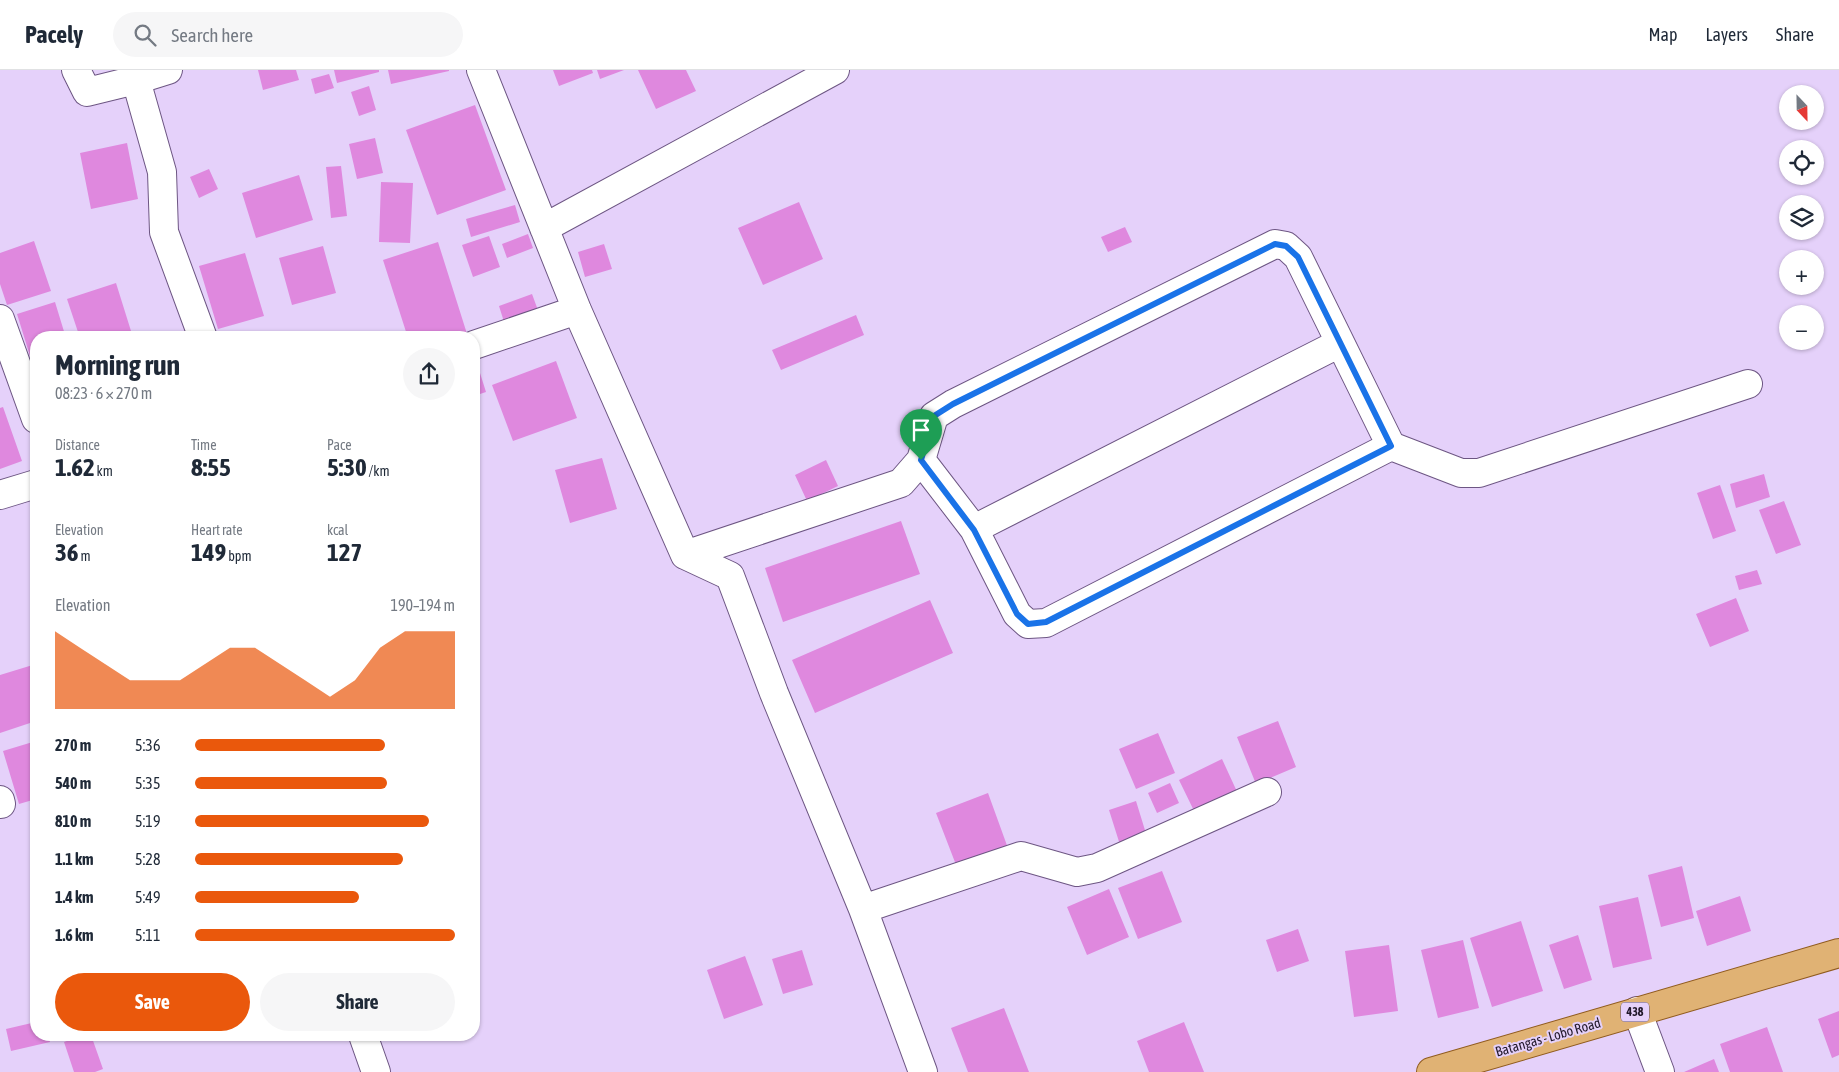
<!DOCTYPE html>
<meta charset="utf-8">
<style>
body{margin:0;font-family:"Asap Condensed",sans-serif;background:#f6f6f7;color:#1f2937;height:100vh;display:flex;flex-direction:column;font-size:19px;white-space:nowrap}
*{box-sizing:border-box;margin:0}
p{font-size:16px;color:#747a83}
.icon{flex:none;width:28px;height:28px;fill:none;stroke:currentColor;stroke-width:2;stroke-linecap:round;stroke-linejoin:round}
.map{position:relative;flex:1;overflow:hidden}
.sheet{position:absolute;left:30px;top:261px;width:450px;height:710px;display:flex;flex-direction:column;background:#fff;border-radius:20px;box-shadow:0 1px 4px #0004}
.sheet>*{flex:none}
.needle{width:32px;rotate:158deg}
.fabs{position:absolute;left:1779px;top:15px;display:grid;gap:10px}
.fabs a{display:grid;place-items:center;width:45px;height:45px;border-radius:50%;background:#fff;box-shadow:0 1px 4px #0004;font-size:25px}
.pin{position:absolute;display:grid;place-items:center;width:42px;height:42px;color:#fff;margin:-51px -21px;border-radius:50% 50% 50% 0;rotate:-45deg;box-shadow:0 0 5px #0007}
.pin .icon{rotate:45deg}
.round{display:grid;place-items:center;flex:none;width:52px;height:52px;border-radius:26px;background:#f6f6f7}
.overview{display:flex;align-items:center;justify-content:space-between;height:85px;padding:0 25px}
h1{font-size:28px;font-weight:700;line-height:38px}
.figures{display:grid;grid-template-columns:repeat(3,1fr);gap:8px;height:85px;padding:5px 25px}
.figures div{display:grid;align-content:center}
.figures b{font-size:25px;font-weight:700}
.figures small{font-size:14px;font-weight:400}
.figures p{font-size:14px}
.chart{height:140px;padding:10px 25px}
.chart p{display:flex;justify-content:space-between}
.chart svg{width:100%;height:90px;margin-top:5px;fill:#ea580c;opacity:.7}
.button{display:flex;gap:10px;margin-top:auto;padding:10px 25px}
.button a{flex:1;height:58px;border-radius:30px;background:#ea580c;color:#fff;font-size:20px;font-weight:700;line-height:58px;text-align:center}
.button a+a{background:#f6f6f7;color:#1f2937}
ul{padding:0 25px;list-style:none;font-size:16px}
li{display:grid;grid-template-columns:80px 60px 1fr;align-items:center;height:38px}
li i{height:12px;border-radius:6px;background:#ea580c}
header{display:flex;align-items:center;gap:30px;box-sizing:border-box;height:70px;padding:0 25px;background:#fff;border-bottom:1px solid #e0e1e3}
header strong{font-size:24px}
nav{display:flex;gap:28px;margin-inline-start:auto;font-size:18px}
.search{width:350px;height:45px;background:#f6f6f7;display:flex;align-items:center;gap:12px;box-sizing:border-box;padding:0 18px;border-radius:28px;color:#747a83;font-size:19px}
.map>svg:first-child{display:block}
</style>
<header>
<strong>Pacely</strong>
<div class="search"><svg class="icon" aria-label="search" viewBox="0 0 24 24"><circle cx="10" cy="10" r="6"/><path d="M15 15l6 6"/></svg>Search here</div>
<nav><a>Map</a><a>Layers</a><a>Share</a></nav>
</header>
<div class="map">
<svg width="1839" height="1002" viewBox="0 0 1839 1002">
<rect width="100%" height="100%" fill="#e5d1fa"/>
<path fill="#df88de" d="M258 0H296L299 10 263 20Z
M334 0H379V2L337 13Z
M388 0H449V1L391 14Z
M553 0H592L593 3 559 16Z
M597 0H624L600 9Z
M638 0H686L696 21 656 39Z
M329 4 334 18 315 24 311 9Z
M369 16 376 40 359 46 351 22Z
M475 35 506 120 437 145 406 60Z
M375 68 383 103 357 109 349 74Z
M127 73 138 129 91 139 80 83Z
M341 96 347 146 331 148 326 97Z
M209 99 218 119 199 128 190 107Z
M299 105 313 150 256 168 242 123Z
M381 112 413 113 410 173 379 172Z
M799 132 823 189 763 215 738 158Z
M515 135 520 152 471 167 466 149Z
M1125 157 1132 172 1108 182 1101 167Z
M528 164 533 178 507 188 502 174Z
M489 166 500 197 473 207 462 175Z
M34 171 51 221 7 235 0 214V183Z
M438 172 468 267 408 268 383 190Z
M604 174 612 199 585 207 578 182Z
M323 176 336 223 292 235 279 188Z
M245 183 264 246 218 259 199 196Z
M116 213 131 261 110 268H80L67 229Z
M532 224 539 243 505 255 499 236Z
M55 232 66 268H36V284L30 286 17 244Z
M856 245 864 265 781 300 772 280Z
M474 284 486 322 474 326Z
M556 291 577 348 513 371 492 315Z
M3 337 22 391 0 399V338Z
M602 388 617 439 570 453 555 400Z
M826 390 838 416 807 431 795 405Z
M1764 404 1770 427 1736 438 1730 414Z
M1720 415 1736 461 1713 469 1697 423Z
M1784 431 1801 475 1776 484 1759 440Z
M901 451 920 504 783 552 765 498Z
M1757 500 1762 514 1739 520 1735 506Z
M1736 528 1749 561 1710 577 1696 544Z
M930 530 953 583 815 643 792 590Z
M36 594V651L0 663V605Z
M1278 651 1296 697 1256 714 1237 667Z
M1158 663 1175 703 1136 719 1119 679Z
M36 671V729L19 734 3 681Z
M1222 689 1239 726 1197 747 1179 710Z
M1170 713 1179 733 1157 743 1148 723Z
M988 723 1009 781 958 800 936 743Z
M1136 731 1148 770 1121 778 1109 740Z
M1682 796 1694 848 1661 857 1648 805Z
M1162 801 1182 852 1138 869 1118 818Z
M1109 819 1129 867 1087 885 1067 837Z
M1740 826 1751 861 1707 876 1696 841Z
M1638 827 1652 889 1613 898 1599 836Z
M1521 851 1543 921 1492 937 1470 868Z
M1298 859 1309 891 1277 902 1266 870Z
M1578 865 1592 910 1564 919 1549 875Z
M1463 870 1479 938 1438 948 1421 880Z
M1389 875 1398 941 1354 947 1345 881Z
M802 880 813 915 783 924 772 889Z
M745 886 763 935 724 949 707 900Z
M1004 938 1029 1002H968L951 958Z
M1839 941V985L1832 988 1818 949Z
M36 952V965H48L50 972 11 981 6 959Z
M1184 952 1204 1002H1149L1137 971Z
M1767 957 1783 1002H1730L1720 974Z
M84 965H91L103 999 95 1002H74L64 972Z
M1714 989 1719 1002H1684Z"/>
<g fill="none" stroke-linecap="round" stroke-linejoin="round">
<g stroke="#6d5683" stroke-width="30">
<path id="street" d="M76 0 87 22 136 10
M168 0 136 10 162 102 164 162 203 268
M481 0 577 240 685 485 730 506 774 623 863 839 923 1002
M544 158 835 0
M0 249 36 349
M474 275 577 240
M921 390 974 459 1017 544 1028 554 1046 553 1391 376
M0 425 36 414
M974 459 1340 273
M685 485 901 413 921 390 934 346 953 334 1275 174 1286 176 1298 187 1391 376 1461 403H1479L1748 314
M0 730 1 734
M863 839 1021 786 1077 802 1097 798 1267 722
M1637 941 1660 1002
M363 965 376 1002"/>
</g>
<g stroke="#905b1e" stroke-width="30">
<path id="primary" d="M1431 1002 1839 883"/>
</g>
<use href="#street" stroke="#fff" stroke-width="28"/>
<use href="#primary" stroke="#e0b274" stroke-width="28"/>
</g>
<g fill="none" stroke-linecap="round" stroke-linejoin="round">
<g stroke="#fff" stroke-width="10">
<path id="route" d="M1275 174 1286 176 1298 187 1391 376 1046 552 1028 554 1017 544 974 460 921 390 934 346 953 334Z"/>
</g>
<use href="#route" stroke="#1a73e8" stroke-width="6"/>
</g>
<g text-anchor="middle" stroke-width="4" stroke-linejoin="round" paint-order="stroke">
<rect fill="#e5d1fa" stroke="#5c5068" stroke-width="1" x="1621" y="932.5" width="28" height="19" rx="4"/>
<g font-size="12" font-weight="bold" fill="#21182a">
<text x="1635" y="946">438</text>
</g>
<g font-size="14" fill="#21182a" stroke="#e5d1fa">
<text transform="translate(1548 967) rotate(-16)" y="5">Batangas - Lobo Road</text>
</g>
</g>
</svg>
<div class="fabs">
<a><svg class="needle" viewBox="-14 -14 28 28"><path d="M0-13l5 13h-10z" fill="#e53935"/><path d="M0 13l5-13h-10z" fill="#747a83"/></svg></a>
<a><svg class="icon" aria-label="locate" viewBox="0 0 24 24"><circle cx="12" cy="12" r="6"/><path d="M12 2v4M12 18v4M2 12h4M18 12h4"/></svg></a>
<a><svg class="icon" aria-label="layers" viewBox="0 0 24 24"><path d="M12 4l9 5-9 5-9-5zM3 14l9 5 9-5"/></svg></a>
<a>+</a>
<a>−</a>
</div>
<div class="pin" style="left:921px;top:390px;background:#1e9e55"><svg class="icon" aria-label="arrive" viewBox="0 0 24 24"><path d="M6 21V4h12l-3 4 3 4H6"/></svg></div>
<section class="sheet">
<div class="overview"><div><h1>Morning run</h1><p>08:23 · 6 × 270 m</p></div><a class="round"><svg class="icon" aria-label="share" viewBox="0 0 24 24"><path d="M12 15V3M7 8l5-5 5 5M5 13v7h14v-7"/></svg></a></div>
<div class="figures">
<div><p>Distance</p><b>1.62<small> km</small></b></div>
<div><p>Time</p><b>8:55</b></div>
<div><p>Pace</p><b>5:30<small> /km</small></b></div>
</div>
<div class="figures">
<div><p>Elevation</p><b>36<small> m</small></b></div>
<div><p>Heart rate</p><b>149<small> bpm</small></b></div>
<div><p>kcal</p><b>127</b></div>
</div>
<div class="chart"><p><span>Elevation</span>190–194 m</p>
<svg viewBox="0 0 160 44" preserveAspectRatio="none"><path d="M0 44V6L10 14L20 22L30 30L40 30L50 30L60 22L70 14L80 14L90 22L100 30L110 38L120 30L130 14L140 6L150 6L160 6V44z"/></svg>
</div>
<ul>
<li><b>270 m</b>5:36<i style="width:73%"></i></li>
<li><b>540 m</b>5:35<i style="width:74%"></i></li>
<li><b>810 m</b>5:19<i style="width:90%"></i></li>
<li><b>1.1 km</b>5:28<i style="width:80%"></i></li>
<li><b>1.4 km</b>5:49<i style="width:63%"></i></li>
<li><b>1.6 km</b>5:11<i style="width:100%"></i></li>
</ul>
<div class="button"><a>Save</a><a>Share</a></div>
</section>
</div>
